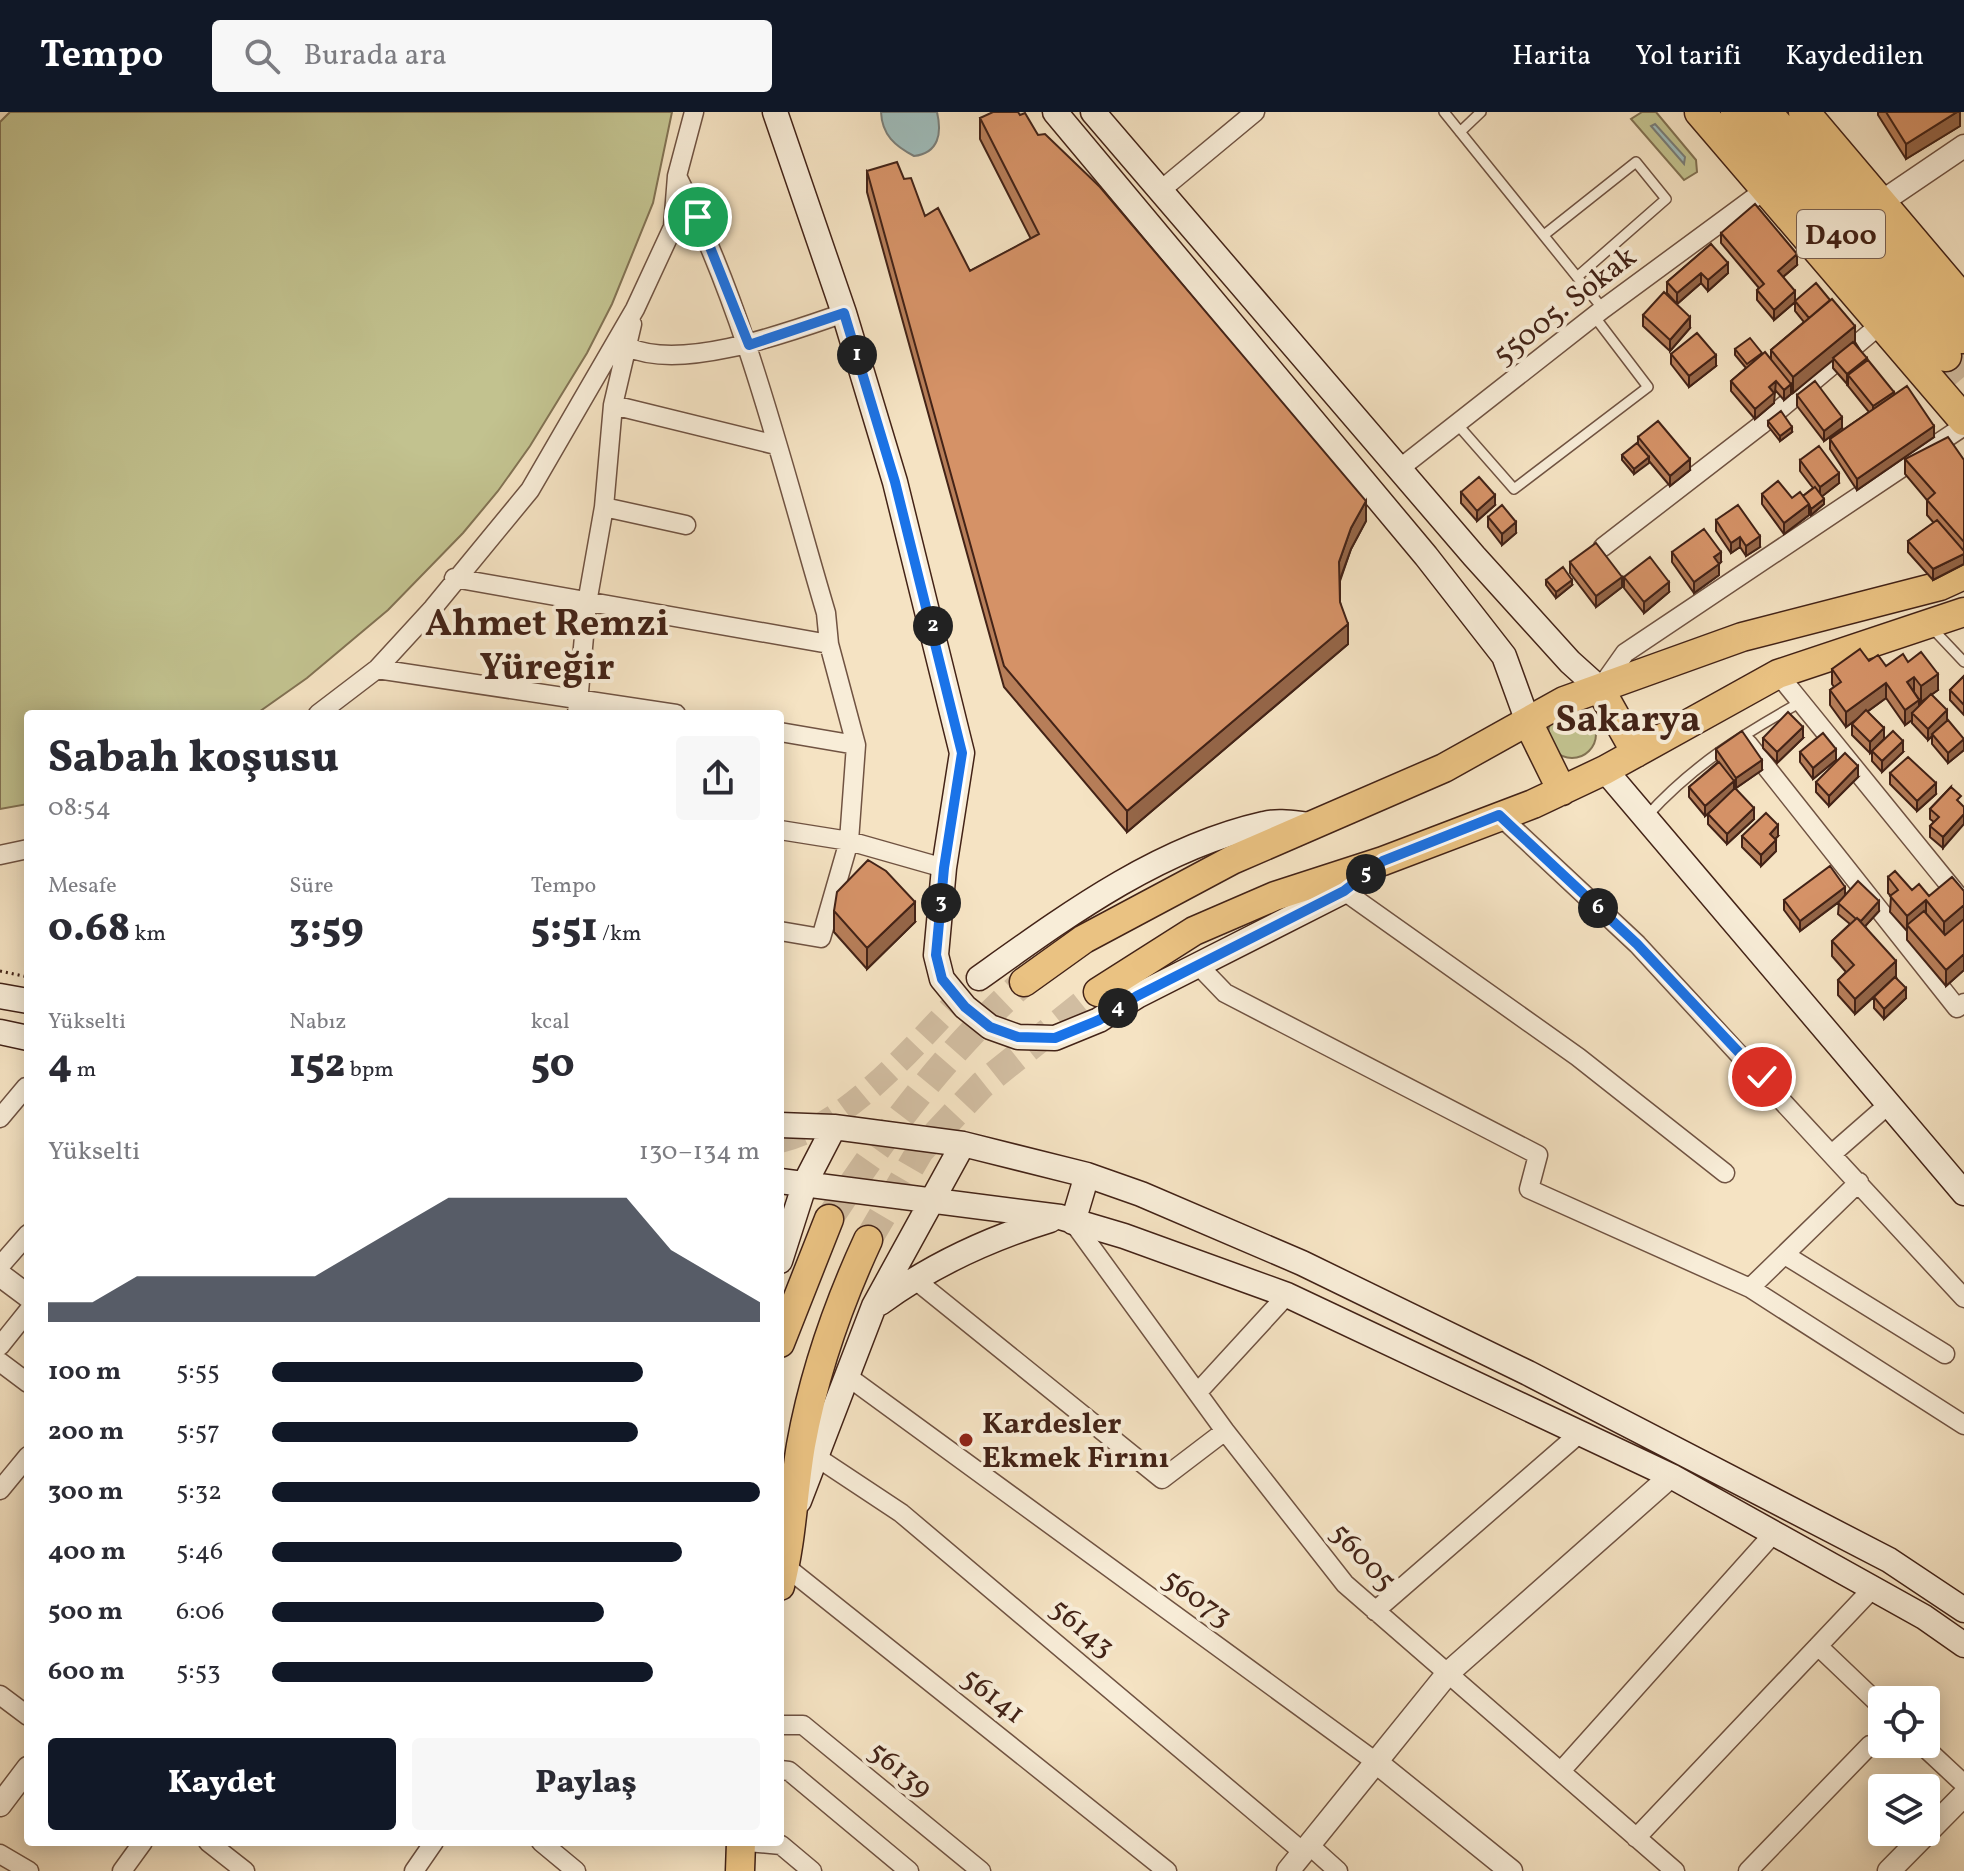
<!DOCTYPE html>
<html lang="tr">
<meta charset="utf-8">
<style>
body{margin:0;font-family:Vollkorn,serif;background:#f7f7f7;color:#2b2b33;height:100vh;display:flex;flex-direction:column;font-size:30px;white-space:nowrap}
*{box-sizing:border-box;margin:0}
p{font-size:26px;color:#7c7c81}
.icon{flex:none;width:44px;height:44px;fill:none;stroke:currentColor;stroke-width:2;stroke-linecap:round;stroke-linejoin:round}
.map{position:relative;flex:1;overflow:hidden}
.side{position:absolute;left:24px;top:598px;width:760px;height:1136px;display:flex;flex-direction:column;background:#fff;border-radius:8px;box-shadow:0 4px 20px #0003}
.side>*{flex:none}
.buttons{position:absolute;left:1868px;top:1574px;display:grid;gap:16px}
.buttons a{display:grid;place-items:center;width:72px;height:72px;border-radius:8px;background:#fff;box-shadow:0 4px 20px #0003;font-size:40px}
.pin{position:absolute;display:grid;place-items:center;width:68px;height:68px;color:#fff;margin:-34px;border:4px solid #fff;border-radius:50%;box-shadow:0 2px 8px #0007}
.km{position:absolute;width:40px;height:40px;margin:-20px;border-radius:50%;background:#222;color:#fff;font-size:22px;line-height:40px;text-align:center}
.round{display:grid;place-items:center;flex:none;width:84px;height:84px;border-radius:8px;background:#f7f7f7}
.head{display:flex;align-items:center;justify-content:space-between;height:136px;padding:0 24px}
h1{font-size:44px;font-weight:800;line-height:60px}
.stats{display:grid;grid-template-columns:repeat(3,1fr);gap:12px;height:136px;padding:8px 24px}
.stats div{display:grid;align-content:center}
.stats b{font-size:40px;font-weight:800}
.stats small{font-size:22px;font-weight:400}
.stats p{font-size:22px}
.chart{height:224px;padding:16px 24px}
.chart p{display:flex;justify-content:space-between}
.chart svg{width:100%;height:144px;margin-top:8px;fill:#111827;opacity:.7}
.primary-button{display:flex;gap:16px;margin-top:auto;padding:16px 24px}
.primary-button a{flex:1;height:92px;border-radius:8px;background:#111827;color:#fff;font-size:32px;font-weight:800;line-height:92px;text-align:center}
.primary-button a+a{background:#f7f7f7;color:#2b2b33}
ul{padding:0 24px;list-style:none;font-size:26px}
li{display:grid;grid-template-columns:128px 96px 1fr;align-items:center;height:60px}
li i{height:20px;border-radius:10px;background:#111827}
header{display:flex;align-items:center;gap:48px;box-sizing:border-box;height:112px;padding:0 40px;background:#111827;color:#fff}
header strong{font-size:38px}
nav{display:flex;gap:44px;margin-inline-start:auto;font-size:28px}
.search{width:560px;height:72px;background:#f7f7f7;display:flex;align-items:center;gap:20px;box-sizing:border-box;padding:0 28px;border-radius:8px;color:#7c7c81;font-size:30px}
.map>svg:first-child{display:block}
</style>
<header>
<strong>Tempo</strong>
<div class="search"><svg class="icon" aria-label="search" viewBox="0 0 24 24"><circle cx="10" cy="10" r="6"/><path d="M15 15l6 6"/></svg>Burada ara</div>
<nav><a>Harita</a><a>Yol tarifi</a><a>Kaydedilen</a></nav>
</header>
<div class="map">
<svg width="1964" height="1759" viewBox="0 0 1964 1759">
<rect width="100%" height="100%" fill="#f5e3c3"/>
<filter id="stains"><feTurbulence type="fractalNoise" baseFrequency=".0025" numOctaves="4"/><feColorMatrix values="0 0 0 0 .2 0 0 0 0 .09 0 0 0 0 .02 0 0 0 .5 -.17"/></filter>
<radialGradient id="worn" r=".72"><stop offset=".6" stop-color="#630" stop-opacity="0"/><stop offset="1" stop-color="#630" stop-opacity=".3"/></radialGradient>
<path fill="#c2c28f" stroke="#827253" stroke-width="2" d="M10 0H672L653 91 612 192 587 241 530 334 498 379 463 421 388 498 307 566 256 602H28V692L0 697V10Z
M1642 0H1656L1696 48 1697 60 1684 68 1631 7Z
M1548 622a24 24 0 1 1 48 0a24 24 0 1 1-48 0Z"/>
<path fill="#9fbdbc" stroke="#7a7f7a" stroke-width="2" d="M881 0H937C942 21 939 41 914 44 895 34 882 23 881 0Z
M1655 12 1685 45 1684 52 1651 14Z"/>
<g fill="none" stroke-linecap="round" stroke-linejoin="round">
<path stroke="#d1bda1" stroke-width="24" stroke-dasharray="24 12" stroke-linecap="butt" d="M780 1029C854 1012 926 919 979 866"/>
<path stroke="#d1bda1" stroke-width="28" stroke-dasharray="28 14" stroke-linecap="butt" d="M829 1107C886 1020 946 940 1024 870
M868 1128 920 1039 982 973 1098 880"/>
<path stroke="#d1bda1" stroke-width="30" stroke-dasharray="30 15" stroke-linecap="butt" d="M1946 244 1964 265"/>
<g stroke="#705342" stroke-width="12">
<path id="service" d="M1444 0 1603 197
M1460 20 1481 0
M1544 123 1636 50 1666 87 1577 165
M1457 312 1514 377 1648 275 1594 204
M1930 514 1964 550
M1647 704C1692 654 1743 622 1801 590"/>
</g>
<g stroke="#705342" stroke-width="21">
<path id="minor" d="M677 64C747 202 782 353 826 501L829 532 856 633 849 729 821 826 780 819
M1161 78 1255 0
M628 235C682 260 789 220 844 201
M613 293 776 333
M1399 357 1603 197 1766 77
M604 395 686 413
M1603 435 1761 313 1881 212
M454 466 829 532
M377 557 676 602
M1778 562 1964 791
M1601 575 1625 541 1964 314
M318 602 377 557 433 496 530 378 635 197 673 115 677 64 694 0
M577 602 587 491 604 395 613 293 632 212
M780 620 856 633
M1748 632 1957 896 1964 891
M1499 703 1637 832 1964 1186
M780 718 849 729 944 756
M0 743 28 737
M1344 779 1578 945 1725 1061
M1199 854 1225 881 1538 1043 1529 1077 1750 1176 1964 1313
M0 1006 26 975
M1833 1041 1889 992
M1073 1110 1225 1319 1345 1472 1675 1759
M1785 1143 1945 1242
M0 1154 28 1122
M913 1166 1162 1367 1225 1319
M1750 1176 1859 1070
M0 1234 28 1199
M0 1250 28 1271
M847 1264 1376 1650
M1198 1280 1287 1183
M818 1346 901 1401 1303 1740
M0 1378 28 1344
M785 1454 1167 1759
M1375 1499 1580 1321
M1818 1534 1882 1595
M0 1583 28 1604
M780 1613H803L981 1759
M1921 1632 1964 1672
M780 1658 789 1659 909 1759
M1561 1659 1774 1421
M1636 1726 1873 1476
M208 1730 245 1759
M541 1730 576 1759
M747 1730 781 1733 812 1759
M1309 1733 1338 1759
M0 1742 29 1759
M122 1759 143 1730
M414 1759 434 1730
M1748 1759 1870 1633"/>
</g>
<g stroke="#705342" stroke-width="25">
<path id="tertiary" d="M1880 91 1964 34
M0 1163 28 1184
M1376 1650 1511 1759
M0 1693 28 1656
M1288 1759 1448 1561 1671 1364
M1889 1759 1964 1683"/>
</g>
<g stroke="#432317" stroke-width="27">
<path id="secondary" d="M775 0 844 201 895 370 962 641 944 756 936 843 942 867 965 895 990 915 1018 925 1055 926 1099 908 1137 884 1344 779 1375 755
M1055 0 1426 444 1504 544 1528 610
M1093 0 1474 444 1570 550 1600 577
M1605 658 1964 1081
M979 866C1066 804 1158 736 1264 712 1279 708 1298 712 1313 713
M0 884 28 889
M0 920 28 926
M780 1013 834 1015 963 1032 1087 1063 1141 1082 1302 1151 1528 1261 1889 1448 1964 1498
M780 1069 1060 1105 1124 1124 1287 1183 1671 1364 1924 1505 1964 1533
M1073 1110 1087 1063
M780 1149 805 1071 834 1015
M880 1191C933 1152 988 1127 1050 1108
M799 1389 874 1194 963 1032"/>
</g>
<g stroke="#432317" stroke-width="31">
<path id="primary" d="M1600 577 1636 641
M1528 610 1562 679
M1024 870 1084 827 1232 748 1444 656 1564 589 1742 525 1940 474 1964 463
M1098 880 1194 819 1275 784 1383 749 1533 692 1605 658 1778 562 1964 500
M780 1231 829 1107
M780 1474C792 1428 793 1380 801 1333 814 1261 837 1195 868 1128
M740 1759 741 1730"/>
</g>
<g stroke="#432317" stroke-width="33">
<path id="trunk" d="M1700 0 1964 308
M1736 0 1946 244
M1766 0 1963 226
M1804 0 1964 189"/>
</g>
<path stroke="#432317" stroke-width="3" stroke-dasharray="2 4" stroke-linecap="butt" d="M0 859 28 865"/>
<use href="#service" stroke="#f8edd8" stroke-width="9"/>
<use href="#minor" stroke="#f8edd8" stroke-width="18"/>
<use href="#tertiary" stroke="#f8edd8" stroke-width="22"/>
<use href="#secondary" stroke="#f8edd8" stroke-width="24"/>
<use href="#primary" stroke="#eac282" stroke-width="28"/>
<use href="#trunk" stroke="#eac282" stroke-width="30"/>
</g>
<path fill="#b77e59" stroke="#432317" stroke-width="2" fill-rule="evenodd" d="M1878 0H1960V14L1906 47 1878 3Z
M1020 3 1038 23 1366 409 1351 437 1340 469V490L1348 532 1127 720 1004 575 867 80V59L925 104 970 159 1031 127 980 27V6Z
M1721 121 1797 153 1783 165 1795 189 1855 230 1867 249 1894 283 1934 325 1857 378 1830 337V327L1869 300 1848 274V271L1847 272 1833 256V247L1793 281 1791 278V282L1784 288 1776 279 1774 281V291L1755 307 1731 279V269L1746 256 1735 243V237L1762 243 1771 247V238L1804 210 1795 199V190L1774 208 1757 188V178L1759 176 1721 131Z
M1711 132 1728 161 1708 179 1701 171 1677 192 1667 181V170Z
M1643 203 1690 216 1670 239 1643 214Z
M1671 242 1716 254 1689 275 1671 252Z
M1797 283 1842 316 1824 329 1797 294Z
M1768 309 1792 320 1780 329 1768 314Z
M1638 325 1690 358 1670 374 1649 349 1634 362 1622 348V343L1638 332Z
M1905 347 1964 348V452L1933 468 1908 440V429L1934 411 1927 403V388L1905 362Z
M1800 348 1839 371 1822 384 1824 392 1811 403 1809 400V403L1784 422 1762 392V382L1792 386 1803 384 1813 376 1800 359Z
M1461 380 1495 393 1477 409 1461 391Z
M1488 405 1516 421 1502 433 1488 415Z
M1716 408 1760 435 1746 444 1740 435 1731 441 1716 419Z
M1672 440 1721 450 1719 452V463L1694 481 1672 450Z
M1570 450 1622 475 1596 495 1570 461Z
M1624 465 1669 480 1644 501 1624 476Z
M1546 468 1572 473 1556 486 1546 473Z
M1869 549 1886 554 1908 550 1938 578 1931 583 1947 609 1942 614 1964 638 1948 651 1932 632V624L1928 628 1912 611V608L1905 613 1886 586 1867 600 1884 616 1870 641 1852 623V612L1858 606 1846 615 1830 593V578L1834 575 1832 572V557ZM1914 580 1921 590 1927 586 1919 594Z
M1964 564V603L1950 588V578Z
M1763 626H1803L1777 651 1763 636Z
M1716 637 1762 658 1736 676 1734 674V677L1754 707 1727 732 1708 712V702L1714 697 1705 704 1689 685V675L1718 650 1716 647Z
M1872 639 1903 640 1882 660 1872 649Z
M1800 640 1836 648 1813 667 1800 650Z
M1890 661 1936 682 1917 699 1890 672Z
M1858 665 1829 694 1816 680V670Z
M1951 675 1943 736 1930 725V714L1934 710 1930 707V697Z
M1742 724H1778L1775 727 1776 739 1761 754 1742 735Z
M1888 765 1912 778 1929 784 1964 779V858L1946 874 1907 828V819L1890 800 1891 784 1888 781Z
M1845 783 1879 799 1865 814 1896 864V865L1906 886 1884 907 1874 896V885L1876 883 1855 902 1838 883V868L1846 860 1832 844V829L1850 812 1838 802 1839 790 1800 819 1784 798V788Z
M834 799 915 810 867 857 834 820Z"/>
<path fill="#956648" stroke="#432317" stroke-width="2" d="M1957 0H1960V14L1906 47V32Z
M1797 142V153L1778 169V159Z
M1728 151V161L1708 179V168Z
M1701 161V171L1677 192V181Z
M1795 179V190L1774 208V198Z
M1690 205V216L1670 239V228Z
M1855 214V230L1793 281V265Z
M1716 243V254L1689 275V264Z
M1867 246V257L1848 263V271L1847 272V262Z
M1776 269 1774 291 1755 307V297L1769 275Z
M1791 272V282L1784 288V278Z
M1894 280V290L1873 304V294Z
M1842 305V316L1824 329V319Z
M1934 314V325L1857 378V367Z
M1792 315V320L1780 329V324Z
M1649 345V351L1634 362V357Z
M1690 347V358L1670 374V364Z
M1839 361V371L1820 386V375Z
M1495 383V393L1477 409V399Z
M1824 387V392L1811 403V397Z
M1366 389V409L1351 437 1339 470V450L1351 416Z
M1809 392V403L1784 422V411Z
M1516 410V421L1502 433V422Z
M1760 424V435L1746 444V434Z
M1740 425V435L1731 441V431Z
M1721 440V450L1714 455V445Z
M1964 442V452L1933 468V457Z
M1719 452V463L1694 481V470Z
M1622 465V475L1596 495V484Z
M1572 468V473L1556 486V480Z
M1669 470V480L1644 501V490Z
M1348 512V532L1127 720V699Z
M1938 562V578L1921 590V574Z
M1914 565V580L1907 570Z
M1886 571V586L1846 615V600Z
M1919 588V603L1912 601V608L1905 613V598Z
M1947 598V609L1928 628V617Z
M1803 615V626L1777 651V640Z
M1884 616V627L1870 641V630Z
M1964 627V638L1948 651V641Z
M1903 629V640L1882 660V649Z
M1836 637V648L1813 667V656Z
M1762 648V658L1736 676V666Z
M1858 654V665L1829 694V684Z
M1734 669V680L1705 704V694Z
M1936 671V682L1917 699V689Z
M1754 696V707L1727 732V722Z
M1964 702V712L1943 736V725Z
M1778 713V724L1770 732V722Z
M1776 728V739L1761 754V743Z
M1845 775V785L1800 819V809Z
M1926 788V803L1907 813V820V804Z
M1879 789V799L1859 821V811Z
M915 790V810L867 857V836Z
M1964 793V808L1944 825V810Z
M1964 842V858L1946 874V858Z
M1896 849V864L1855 902V887Z
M1906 876V886L1884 907V897Z"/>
<path fill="#d59267" stroke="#432317" stroke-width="2" d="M993 0H1018L1020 3 1025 1 1038 23 1045 22 1100 75 1366 389 1351 416 1339 450 1340 490 1348 512 1127 699 1004 554 867 59 897 50 904 67 911 66 925 104 938 96 970 159 1039 122 980 6Z
M1886 0H1957L1906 32Z
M1755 92 1797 142 1778 159 1795 179 1774 198 1757 178 1764 172 1721 121Z
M1711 132 1728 151 1708 168 1701 161 1677 181 1667 170Z
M1816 171 1830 188 1809 206 1795 189Z
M1664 180 1690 205 1670 228 1643 203Z
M1832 187 1855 214 1793 265 1771 238Z
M1697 221 1716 243 1689 264 1671 242Z
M1750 226 1762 241 1747 252 1735 237Z
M1853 230 1867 246 1847 262 1833 246Z
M1765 240 1791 272 1784 278 1776 269 1769 275 1774 281 1755 297 1731 269Z
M1868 248 1894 280 1873 294 1848 263Z
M1815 269 1842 305 1824 319 1797 283Z
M1907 274 1934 314 1857 367 1830 327Z
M1781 299 1792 315 1780 324 1768 309Z
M1658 309 1690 347 1670 364 1638 325Z
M1948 325 1964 348V430L1927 388 1935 381 1905 347Z
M1637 331 1649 345 1634 357 1622 343Z
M1819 334 1839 361 1820 375 1800 348Z
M1479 365 1495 383 1477 399 1461 380Z
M1778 369 1792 386 1800 380 1809 392 1784 411 1762 382Z
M1815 375 1824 387 1811 397 1809 392 1803 384Z
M1502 393 1516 410 1502 422 1488 405Z
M1738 393 1760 424 1746 434 1740 425 1731 431 1716 408Z
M1937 408 1964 439V442L1933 457 1908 429Z
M1704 417 1721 440 1714 445 1719 452 1694 470 1672 440Z
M1596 431 1622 465 1596 484 1570 450Z
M1650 445 1669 470 1644 490 1624 465Z
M1563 455 1572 468 1556 480 1546 468Z
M1860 537 1869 549 1878 543 1886 554 1903 542 1908 550 1921 540 1938 562 1921 574 1914 565 1907 570 1919 588 1905 598 1886 571 1846 600 1830 578 1841 570 1832 557Z
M1964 564V593L1950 578Z
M1931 582 1947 598 1928 617 1912 601Z
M1866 598 1884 616 1870 630 1852 612Z
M1788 600 1803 615 1777 640 1763 626Z
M1948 608 1964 627 1948 641 1932 622Z
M1742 619 1762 648 1736 666 1716 637Z
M1893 619 1903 629 1882 649 1872 639Z
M1823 621 1836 637 1813 656 1800 640Z
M1845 641 1858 654 1829 684 1816 670Z
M1908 645 1936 671 1917 689 1890 661Z
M1719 650 1734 669 1705 694 1689 675Z
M1951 675 1961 684 1957 688 1964 695V702L1943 725 1930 714 1939 705 1930 697Z
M1735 676 1754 696 1727 722 1708 702Z
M1766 701 1778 713 1770 722 1776 728 1761 743 1742 724Z
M868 748 886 759 915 790 867 836 834 799 837 780Z
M1830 754 1845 775 1800 809 1784 788Z
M1895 759 1912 778 1919 772 1929 784 1952 765 1964 779V793L1944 810 1926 788 1907 804 1890 784 1898 778 1888 765Z
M1858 769 1879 789 1861 809 1857 806 1856 807 1838 791Z
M1924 799 1945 823 1964 807V842L1946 858 1907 813Z
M1857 806 1896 849 1855 887 1838 868 1854 853 1832 829Z
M1895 865 1906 876 1884 897 1874 885Z"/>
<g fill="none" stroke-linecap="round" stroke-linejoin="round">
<g stroke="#fff" stroke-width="16">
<path id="route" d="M698 105 749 233 844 201 895 370 962 641 944 756 936 843 942 867 965 895 990 915 1018 925 1055 926 1099 908 1137 884 1344 779 1383 749 1499 703 1637 832 1762 965"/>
</g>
<use href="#route" stroke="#1a73e8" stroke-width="10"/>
</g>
<circle fill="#8f2418" stroke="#f8edd8" stroke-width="3" cx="966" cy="1328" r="8"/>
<g text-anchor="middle" stroke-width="8" stroke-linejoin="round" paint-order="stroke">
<rect fill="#f8edd8" stroke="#796051" stroke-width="2" x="1797" y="98" width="88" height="48" rx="6"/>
<g font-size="28" font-weight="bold" fill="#432317">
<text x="1841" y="132">D400</text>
</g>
<g font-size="30" fill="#432317" stroke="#f8edd8">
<text transform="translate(1564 193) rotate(-38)" y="10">55005. Sokak</text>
<text transform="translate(1364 1444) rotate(47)" y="10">56005</text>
<text transform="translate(1198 1485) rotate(36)" y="10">56073</text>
<text transform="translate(1083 1515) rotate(40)" y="10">56143</text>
<text transform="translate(994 1583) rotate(38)" y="10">56141</text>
<text transform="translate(901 1657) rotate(39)" y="10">56139</text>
</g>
<g font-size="30" font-weight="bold" fill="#432317" stroke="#f8edd8" text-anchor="start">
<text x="982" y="1321">Kardesler<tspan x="982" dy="34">Ekmek Fırını</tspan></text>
</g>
<g font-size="38" font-weight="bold" fill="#432317" stroke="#f8edd8">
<text x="547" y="523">Ahmet Remzi<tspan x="547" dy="44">Yüreğir</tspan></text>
<text x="1628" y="619">Sakarya</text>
</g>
</g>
<rect width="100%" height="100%" filter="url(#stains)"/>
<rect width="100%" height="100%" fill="url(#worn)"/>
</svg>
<div class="buttons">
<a><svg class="icon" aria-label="locate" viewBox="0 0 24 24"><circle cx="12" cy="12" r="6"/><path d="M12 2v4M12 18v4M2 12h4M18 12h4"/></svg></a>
<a><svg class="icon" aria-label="layers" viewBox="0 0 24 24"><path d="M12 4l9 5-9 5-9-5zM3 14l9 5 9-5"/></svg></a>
</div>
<div class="pin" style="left:698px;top:105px;background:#1e9e55"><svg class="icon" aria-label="arrive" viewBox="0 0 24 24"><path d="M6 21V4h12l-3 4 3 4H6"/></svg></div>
<div class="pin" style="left:1762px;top:965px;background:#d93025"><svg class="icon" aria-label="check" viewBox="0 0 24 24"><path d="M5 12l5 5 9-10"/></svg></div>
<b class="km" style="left:857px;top:243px">1</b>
<b class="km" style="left:933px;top:514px">2</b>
<b class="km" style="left:941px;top:791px">3</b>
<b class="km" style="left:1118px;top:896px">4</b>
<b class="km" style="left:1366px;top:762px">5</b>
<b class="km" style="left:1598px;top:796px">6</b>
<section class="side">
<div class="head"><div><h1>Sabah koşusu</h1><p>08:54</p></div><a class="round"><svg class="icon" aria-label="share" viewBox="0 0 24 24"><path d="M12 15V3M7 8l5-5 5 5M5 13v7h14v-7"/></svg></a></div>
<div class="stats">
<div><p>Mesafe</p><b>0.68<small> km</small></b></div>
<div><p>Süre</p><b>3:59</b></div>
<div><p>Tempo</p><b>5:51<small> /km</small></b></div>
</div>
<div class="stats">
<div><p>Yükselti</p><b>4<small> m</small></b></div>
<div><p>Nabız</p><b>152<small> bpm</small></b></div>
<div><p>kcal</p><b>50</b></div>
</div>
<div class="chart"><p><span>Yükselti</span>130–134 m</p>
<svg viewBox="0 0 160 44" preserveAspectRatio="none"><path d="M0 44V38L10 38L20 30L30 30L40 30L50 30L60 30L70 22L80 14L90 6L100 6L110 6L120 6L130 6L140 22L150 30L160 38V44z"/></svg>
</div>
<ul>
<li><b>100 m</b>5:55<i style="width:76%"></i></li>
<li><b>200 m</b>5:57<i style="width:75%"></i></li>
<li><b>300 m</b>5:32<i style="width:100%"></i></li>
<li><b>400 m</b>5:46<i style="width:84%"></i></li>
<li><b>500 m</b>6:06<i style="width:68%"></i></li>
<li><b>600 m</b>5:53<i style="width:78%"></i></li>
</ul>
<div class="primary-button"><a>Kaydet</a><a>Paylaş</a></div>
</section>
</div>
